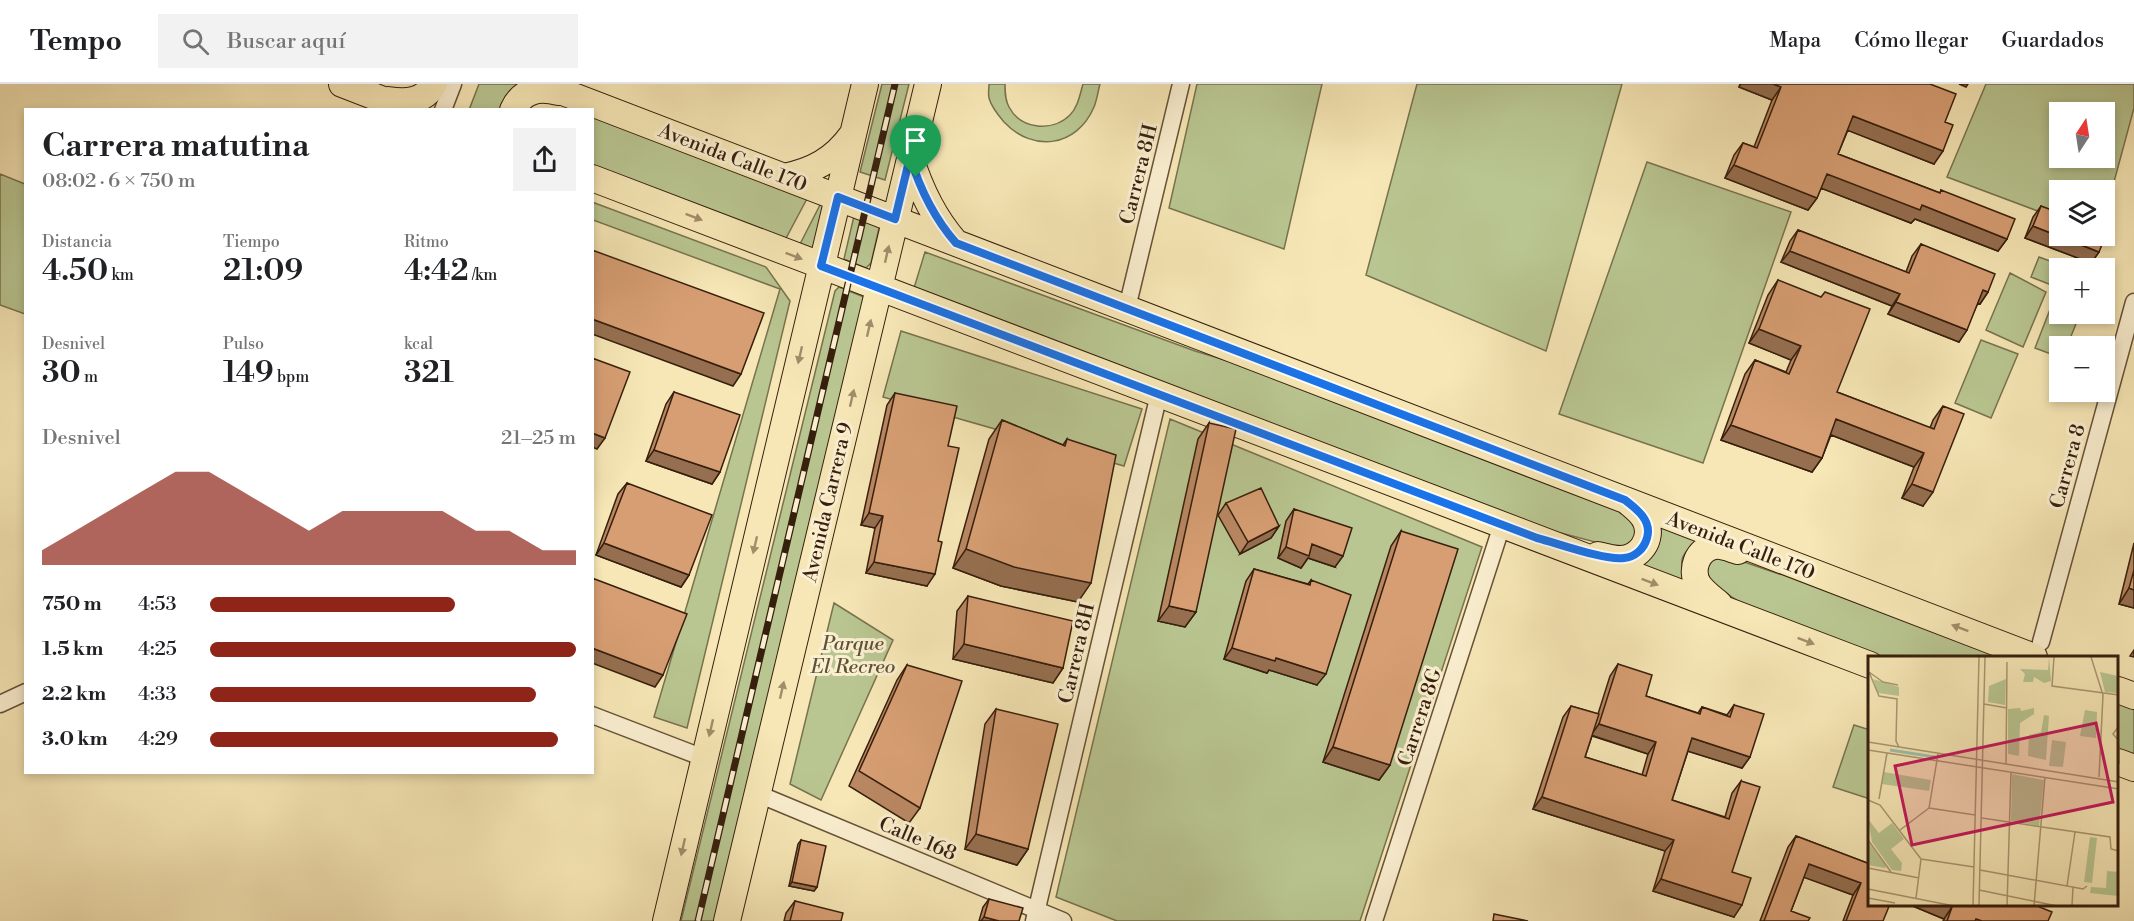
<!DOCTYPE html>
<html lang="es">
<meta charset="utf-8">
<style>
body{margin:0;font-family:"Libre Bodoni",serif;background:#f2f2f2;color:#202124;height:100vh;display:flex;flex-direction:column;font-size:22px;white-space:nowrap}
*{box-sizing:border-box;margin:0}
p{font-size:20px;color:#757577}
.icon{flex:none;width:33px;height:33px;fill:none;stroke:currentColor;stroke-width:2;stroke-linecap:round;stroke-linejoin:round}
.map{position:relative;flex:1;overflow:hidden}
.sheet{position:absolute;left:24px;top:24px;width:570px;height:666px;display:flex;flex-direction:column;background:#fff;border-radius:0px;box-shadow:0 3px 9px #0003}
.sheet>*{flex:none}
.needle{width:39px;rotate:12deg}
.buttons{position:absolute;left:2049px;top:18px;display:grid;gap:12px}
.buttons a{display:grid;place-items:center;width:66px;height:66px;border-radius:0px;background:#fff;box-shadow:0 3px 9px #0003;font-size:30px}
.pin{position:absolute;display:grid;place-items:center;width:51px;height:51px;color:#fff;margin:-62px -26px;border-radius:50% 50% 50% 0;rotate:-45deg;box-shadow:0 0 6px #0007}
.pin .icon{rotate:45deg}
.round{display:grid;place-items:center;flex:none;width:63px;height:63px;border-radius:0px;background:#f2f2f2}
.head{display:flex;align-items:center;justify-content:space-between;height:102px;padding:0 18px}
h1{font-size:33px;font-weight:600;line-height:45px}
.metrics{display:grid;grid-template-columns:repeat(3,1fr);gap:9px;height:102px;padding:6px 18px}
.metrics div{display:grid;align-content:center}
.metrics b{font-size:30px;font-weight:600}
.metrics small{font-size:16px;font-weight:400}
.metrics p{font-size:16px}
.chart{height:168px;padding:12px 18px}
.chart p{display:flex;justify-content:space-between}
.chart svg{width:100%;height:108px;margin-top:6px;fill:#8f2418;opacity:.7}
ul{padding:0 18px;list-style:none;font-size:20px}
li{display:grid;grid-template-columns:96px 72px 1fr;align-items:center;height:45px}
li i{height:15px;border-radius:8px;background:#8f2418}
header{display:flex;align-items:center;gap:36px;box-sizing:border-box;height:84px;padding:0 30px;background:#fff;border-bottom:2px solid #e0e0e0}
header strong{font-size:28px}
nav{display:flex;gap:33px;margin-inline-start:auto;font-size:21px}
.search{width:420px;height:54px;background:#f2f2f2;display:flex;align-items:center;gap:15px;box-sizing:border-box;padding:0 21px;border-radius:0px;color:#757577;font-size:22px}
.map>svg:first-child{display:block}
</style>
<header>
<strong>Tempo</strong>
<div class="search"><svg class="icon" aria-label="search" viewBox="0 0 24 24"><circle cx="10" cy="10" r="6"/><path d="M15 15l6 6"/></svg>Buscar aquí</div>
<nav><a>Mapa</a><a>Cómo llegar</a><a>Guardados</a></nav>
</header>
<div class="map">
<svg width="2134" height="837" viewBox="0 0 2134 837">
<rect width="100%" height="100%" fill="#f7e7b6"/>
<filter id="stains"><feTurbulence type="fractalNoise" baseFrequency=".00333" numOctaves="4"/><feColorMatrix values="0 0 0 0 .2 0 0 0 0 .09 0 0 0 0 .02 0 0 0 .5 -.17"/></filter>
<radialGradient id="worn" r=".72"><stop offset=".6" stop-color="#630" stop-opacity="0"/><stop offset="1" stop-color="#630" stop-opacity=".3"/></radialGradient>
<path fill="#b9c691" stroke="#78724f" stroke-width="1.5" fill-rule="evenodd" d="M479 0H519L502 25 469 26Z
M882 0H909L885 96 860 88Z
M989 0H1005C1005 8 1005 16 1009 23 1021 46 1053 48 1070 31 1078 23 1080 10 1083 0H1100C1098 7 1097 16 1094 23 1077 63 1033 69 1004 38 998 31 991 22 989 14 988 10 989 4 989 0Z
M1197 0H1322L1284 165 1169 124Z
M1417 0H1622L1546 267 1366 191Z
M1986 0H2134V24L2105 131 2104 106H2060L2059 135 1947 93ZM2060 28H2104V74H2060Z
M592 30 809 111 785 156 593 84Z
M1647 78 1791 128 1703 379 1559 330Z
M0 90 25 100V230L0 221Z
M822 117 826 118 813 167 799 162Z
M592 118 766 183 790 217 687 644 654 633 780 205 593 136Z
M854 132 879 141V144L871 179 866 184 844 175Z
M925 168 1195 267 1261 287 1619 426 1636 439 1642 450 1629 467 1561 449 1531 444 914 204Z
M2039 173 2069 184H2060L2059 204 2031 193Z
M2010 189 2046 208 2023 263 1986 246Z
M839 203 864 213 717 837H681L835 207Z
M2056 210 2059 211 2060 230H2080L2067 262H2060L2059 273 2035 264Z
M901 247 1142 325 1124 382 883 313Z
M1981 256 2018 270 1991 334 1955 319Z
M1170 335 1482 463 1360 837H1117L1056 813Z
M1660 437 1701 454C1678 473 1678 475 1689 502L1636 483C1659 472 1661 462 1660 437Z
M1724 471 1779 490 1801 493 2015 573H1876L1746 522 1706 497 1708 476Z
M834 519 893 556 821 716 790 700Z
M2118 615 2134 621V671L2118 665Z
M1854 641 1870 646V715L1833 703Z"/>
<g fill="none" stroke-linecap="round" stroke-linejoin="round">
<g stroke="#675137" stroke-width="19">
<path id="minor" d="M443 26 453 0
M1127 224 1181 0
M2041 558 2134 218
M0 620 26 608
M592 631 704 674
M758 710 1063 837
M1034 837 1159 310
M1374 837 1502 441"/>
</g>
<g stroke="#371f0d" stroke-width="28">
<path id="primary" d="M342 0 409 26
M542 0 2034 573
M388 16C406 19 424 18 434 0
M513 26C522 6 539 3 558 8
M910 73C920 105 933 133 955 158
M784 93C813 87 834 76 852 51
M592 94 1870 581
M1598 471C1606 473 1614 475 1621 475 1640 474 1653 455 1646 438 1643 429 1634 423 1627 417
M1719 520C1712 514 1703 508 1698 500 1690 486 1697 465 1715 462 1722 461 1731 465 1738 467
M2118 606 2134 612
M2118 678 2134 684
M666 837 865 0
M727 837 928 0"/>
</g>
<use href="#minor" stroke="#faefd0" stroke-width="16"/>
<use href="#primary" stroke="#f7e7b6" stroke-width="26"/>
<g stroke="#371f0d" stroke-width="7">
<path id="rail" d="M698 837 895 0"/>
</g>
<use href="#rail" stroke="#faefd0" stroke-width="4.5" stroke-dasharray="14" stroke-linecap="butt"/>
</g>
<path fill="#b98863" stroke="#371f0d" stroke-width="1.5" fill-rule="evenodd" d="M1740 0H1930L1945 38 1934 80 1848 46 1838 70 1940 109 1941 106 2007 155 1998 167 1915 135 1911 139 1821 104 1817 114 1808 126 1725 94 1734 71 1743 59 1754 63 1772 16 1739 3Z
M2041 122 2099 168 2091 179 2025 154 2033 133Z
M1798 146 1906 188 1912 172 1921 160 1988 208 1980 220 1978 219 1959 258 1888 230 1892 222 1781 178 1790 157Z
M1778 196 1837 308 1930 344 1933 336 1943 322 1923 422 1902 414 1914 383 1831 351 1822 374 1812 388 1721 356 1745 290 1755 276 1786 288 1791 276 1749 259 1768 211Z
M674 308 720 388 712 400 646 377 666 320Z
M895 309 948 362 927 502 866 489 875 444 861 441 887 321Z
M1002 336 1063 361 1067 355 1078 518 1001 502 953 484 989 355Z
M1209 339 1196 528 1185 543 1158 537 1198 355Z
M627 399 689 491 681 503 596 471 618 410Z
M1226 419 1279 442 1271 454 1240 470 1218 431Z
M1294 425 1335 483 1308 474 1301 484 1278 474 1286 437Z
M1401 447 1390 681 1379 696 1323 678 1391 462Z
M2134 459V524L2119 520Z
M1254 485 1308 500 1311 496 1317 601 1269 586 1267 589 1224 575 1246 497Z
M968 512 1063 584 1053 599 953 575 957 527Z
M1618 580 1646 612 1698 629 1702 623 1727 631 1734 621 1750 673 1742 684 1688 667 1672 716 1725 733 1732 709 1741 697 1732 788 1734 833 1653 807 1665 767 1533 725 1563 633 1571 622 1598 630 1610 592ZM1592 652 1648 670 1642 691 1585 673Z
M907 581 920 724 909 739 849 702 897 596Z
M996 625 1028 765 1017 781 965 765 985 640Z
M1796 752 1870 780 1883 837H1843L1853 811 1804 793 1791 827 1808 837H1760L1788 763Z
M801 756 817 803 814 807 789 802 798 760Z
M989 815 1019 837H979L983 823Z
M795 817 841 837H784L786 829Z
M1908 820H2032L2048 837H1943L1944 835Z"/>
<path fill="#966f50" stroke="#371f0d" stroke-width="1.5" d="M1741 0H1773L1781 3 1772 16 1739 3Z
M1959 0H1968L1966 3Z
M1853 32 1943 67 1934 80 1844 45Z
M1734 81 1817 114 1808 126 1725 94Z
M1827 90 1922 121 2007 155 1998 167 1915 135 1911 139 1818 103Z
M2033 142 2099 168 2091 179 2025 154Z
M1790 167 1900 210 1892 222 1781 178Z
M1983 206 1988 208 1980 220 1975 218Z
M1896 218 1967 246 1959 258 1888 230Z
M592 235 741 290 733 302 592 250Z
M1759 245 1801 262 1791 276 1749 259Z
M1836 335 1924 369 1914 383 1826 349Z
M1731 341 1822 374 1812 388 1721 356Z
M592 349 605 354 597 365 592 363Z
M654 366 720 388 712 400 646 377Z
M1912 400 1933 408 1923 422 1902 414Z
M869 429 883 432 875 444 861 441Z
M1279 442 1271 454 1240 470 1248 458Z
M604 459 689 491 681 503 596 471Z
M1312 460 1343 472 1335 483 1308 474 1301 484 1278 474 1286 463Z
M966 465 1091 499 1078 518 1001 502 953 484Z
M874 478 935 490 927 502 866 489Z
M2129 504 2134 506V524L2119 520Z
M1169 522 1196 528 1185 543 1158 537Z
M964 560 1063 584 1053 599 953 575Z
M592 564 663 591 655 603 592 579Z
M1232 564 1276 574 1326 590 1317 601 1269 586 1267 589 1224 575Z
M2134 566V573L2130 572Z
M1599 640 1656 658 1648 670 1591 651Z
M1692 654 1750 673 1742 684 1684 666Z
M1333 663 1390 681 1379 696 1323 678Z
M1542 713 1674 756 1665 767 1533 725Z
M976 750 1028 765 1017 781 965 765Z
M1809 780 1861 799 1853 811 1800 792Z
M1661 795 1742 821 1734 833 1653 807Z
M792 798 817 803 814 807 789 802Z
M1908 820H1946L1952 823 1944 835Z
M984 833 999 837H981Z"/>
<path fill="#d79e73" stroke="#371f0d" stroke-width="1.5" d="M1773 0H1930L1956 10 1945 38 1953 41 1943 67 1853 32 1838 70 1940 109 1941 106 2015 135 2007 155 1922 121 1920 126 1827 90 1817 114 1734 81 1743 59 1757 64 1781 3Z
M2041 122 2060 129V152H2104V147L2107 148 2099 168 2033 142Z
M1798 146 1909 189 1921 160 1995 190 1988 208 1983 206 1967 246 1896 218 1900 210 1790 167Z
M592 166 764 229 741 290 592 235Z
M1778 196 1821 213 1825 208 1870 225 1837 308 1934 345 1943 322 1964 330 1933 408 1912 400 1924 369 1836 335 1822 374 1731 341 1755 276 1789 290 1801 262 1759 245Z
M592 274 630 288 605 354 592 349Z
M674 308 740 331 720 388 654 366Z
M895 309 957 322 948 362 959 364 938 457 942 458 935 490 874 478 883 432 869 429Z
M1002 336 1065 362 1067 355 1116 371 1091 499 1014 483 966 465Z
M1209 339 1236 345 1196 528 1169 522Z
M627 399 712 431 689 491 604 459Z
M1261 404 1279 442 1248 458 1226 419Z
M1294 425 1352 444 1343 472 1312 460 1309 472 1286 463Z
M1401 447 1458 465 1390 681 1333 663Z
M1254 485 1310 501 1311 496 1351 511 1326 590 1276 574 1275 577 1232 564Z
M2134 486V506L2129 504Z
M592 494 687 530 663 591 592 564Z
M968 512 1073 537 1063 584 964 560Z
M1618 580 1652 591 1646 612 1700 630 1702 623 1730 633 1734 621 1764 630 1750 673 1692 654 1672 716 1729 735 1741 697 1760 703 1732 788 1751 794 1742 821 1661 795 1674 756 1542 713 1571 622 1599 630 1585 673 1646 692 1656 658 1599 640Z
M907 581 962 597 920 724 859 687Z
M996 625 1058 640 1028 765 976 750Z
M1796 752 1870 780V820H1890L1883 837H1846L1861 799 1809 780 1791 827 1810 834 1808 837H1764Z
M801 756 826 762 817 803 792 798Z
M989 815 1023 824 1019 837H999L984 833Z
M795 817 843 829 841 837H790Z
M1946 820H2032L2052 828 2048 837H1982L1976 835 1975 837H1947L1952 823Z
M1494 830 1528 837H1493Z"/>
<defs><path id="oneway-solid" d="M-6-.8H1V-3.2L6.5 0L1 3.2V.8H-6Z" transform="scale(1.5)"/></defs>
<g fill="#a18d6a">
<use href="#oneway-solid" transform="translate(694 133) rotate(21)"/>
<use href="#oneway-solid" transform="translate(887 170) rotate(-77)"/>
<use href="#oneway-solid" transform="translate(794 172) rotate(21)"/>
<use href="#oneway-solid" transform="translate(869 244) rotate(-77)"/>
<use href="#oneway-solid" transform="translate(800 271) rotate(103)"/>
<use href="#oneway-solid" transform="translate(852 314) rotate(-77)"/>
<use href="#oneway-solid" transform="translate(755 461) rotate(103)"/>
<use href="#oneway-solid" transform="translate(1650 498) rotate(21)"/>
<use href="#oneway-solid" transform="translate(1960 544) rotate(-159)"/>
<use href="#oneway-solid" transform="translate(1806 557) rotate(21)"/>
<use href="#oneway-solid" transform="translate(782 606) rotate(-77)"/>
<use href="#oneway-solid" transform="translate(711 644) rotate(103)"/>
<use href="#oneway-solid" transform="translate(683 763) rotate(103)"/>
</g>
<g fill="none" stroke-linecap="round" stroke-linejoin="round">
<g stroke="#fff" stroke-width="12">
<path id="route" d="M910 73C920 105 933 133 956 159L1625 416C1638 426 1652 437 1647 454 1644 465 1635 473 1624 474 1606 477 1557 459 1537 454L821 182 838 113 895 135Z"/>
</g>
<use href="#route" stroke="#1a73e8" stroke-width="8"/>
</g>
<g text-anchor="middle" stroke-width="6" stroke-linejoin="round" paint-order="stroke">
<g font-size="20" fill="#371f0d" stroke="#faefd0">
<text transform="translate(733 73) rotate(21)" y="7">Avenida Calle 170</text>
<text transform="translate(1138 90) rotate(-76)" y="7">Carrera 8H</text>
<text transform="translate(2067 382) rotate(-75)" y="7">Carrera 8</text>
<text transform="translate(827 418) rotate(-77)" y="7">Avenida Carrera 9</text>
<text transform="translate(1741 461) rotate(21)" y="7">Avenida Calle 170</text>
<text transform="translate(1076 569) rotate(-77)" y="7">Carrera 8H</text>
<text transform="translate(1419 633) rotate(-72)" y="7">Carrera 8G</text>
<text transform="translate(918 754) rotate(23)" y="7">Calle 168</text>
</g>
<g font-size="20" font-style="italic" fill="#5e5135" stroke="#faefd0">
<text x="853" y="566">Parque<tspan x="853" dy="23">El Recreo</tspan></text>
</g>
</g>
<g transform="translate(1868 572)">
<rect width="250" height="250" fill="#f7e7b6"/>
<path d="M181 1 183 25 176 27 166 21 165 26H155L157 18 152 13 180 14ZM232 16 250 20V37L237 36ZM5 23 31 31V40L10 37ZM138 23 137 49 120 46 121 30ZM152 52 153 55 166 52V58L152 67 151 100 140 98V53ZM217 54 229 56 228 82 212 80ZM176 59 181 60 178 104 160 100 161 79 173 76ZM184 84 198 86 195 111 181 110ZM16 116 63 124 61 135 14 128ZM144 118 176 124 171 170 143 165ZM0 163 11 177 24 167 36 183 23 193 34 207 33 215 24 214 4 186ZM222 181 229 182 224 227 216 226ZM0 186 18 210 17 212 0 209ZM239 215 250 216V240L222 237 223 231 238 232Z" fill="#b9c691"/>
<path fill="none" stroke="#9ec0ab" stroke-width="3" d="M22 94 67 101"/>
<path fill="none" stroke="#aa9772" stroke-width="1.5" d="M186 1 184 30 251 39M223 1 235 39 231 121M1 16 11 40 29 43 28 85 31 91M1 16 15 26 30 29M116 48 139 52M251 70 245 78 251 85M0 86 251 126M251 89V108M0 94 251 133M138 108 139 6M11 143 19 97M0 144 12 149 53 203M61 152 70 98M61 152 107 159M114 162 242 181 243 193 251 195M32 174 61 152M0 184 23 216M53 203 106 211M0 212 51 222M112 214 215 233 219 230M199 230 207 176M0 233 86 250M111 234 189 250M0 242 27 247M48 242 53 203M105 250 111 1M111 250 117 1M139 250 143 116M166 250 177 121M204 250 205 231"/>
<path fill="#c2185b" fill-opacity="0.15" stroke="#c2185b" stroke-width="3" d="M228 67 245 146 44 189 27 110Z"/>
<rect width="250" height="250" fill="none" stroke="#371f0d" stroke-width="3"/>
</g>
<rect width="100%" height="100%" filter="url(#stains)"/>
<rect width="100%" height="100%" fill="url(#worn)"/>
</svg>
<div class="buttons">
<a><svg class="needle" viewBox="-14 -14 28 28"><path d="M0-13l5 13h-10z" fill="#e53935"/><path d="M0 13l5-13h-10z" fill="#757577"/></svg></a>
<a><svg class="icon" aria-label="layers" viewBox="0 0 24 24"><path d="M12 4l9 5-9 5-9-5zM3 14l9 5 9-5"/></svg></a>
<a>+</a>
<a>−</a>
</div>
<div class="pin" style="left:916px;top:93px;background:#1e9e55"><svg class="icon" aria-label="arrive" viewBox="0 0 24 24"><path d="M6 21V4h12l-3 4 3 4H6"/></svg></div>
<section class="sheet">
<div class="head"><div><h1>Carrera matutina</h1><p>08:02 · 6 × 750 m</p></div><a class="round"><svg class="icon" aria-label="share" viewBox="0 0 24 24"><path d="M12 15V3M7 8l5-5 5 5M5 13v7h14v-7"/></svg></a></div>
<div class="metrics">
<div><p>Distancia</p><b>4.50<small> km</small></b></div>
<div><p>Tiempo</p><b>21:09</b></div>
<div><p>Ritmo</p><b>4:42<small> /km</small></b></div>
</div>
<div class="metrics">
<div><p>Desnivel</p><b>30<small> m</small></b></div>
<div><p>Pulso</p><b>149<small> bpm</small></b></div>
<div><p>kcal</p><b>321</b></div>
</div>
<div class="chart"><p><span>Desnivel</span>21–25 m</p>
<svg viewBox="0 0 160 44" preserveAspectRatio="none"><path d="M0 44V38L10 30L20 22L30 14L40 6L50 6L60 14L70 22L80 30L90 22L100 22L110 22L120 22L130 30L140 30L150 38L160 38V44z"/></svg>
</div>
<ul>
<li><b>750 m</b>4:53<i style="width:67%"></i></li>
<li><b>1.5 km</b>4:25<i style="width:100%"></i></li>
<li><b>2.2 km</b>4:33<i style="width:89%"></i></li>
<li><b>3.0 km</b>4:29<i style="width:95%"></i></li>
</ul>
</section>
</div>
